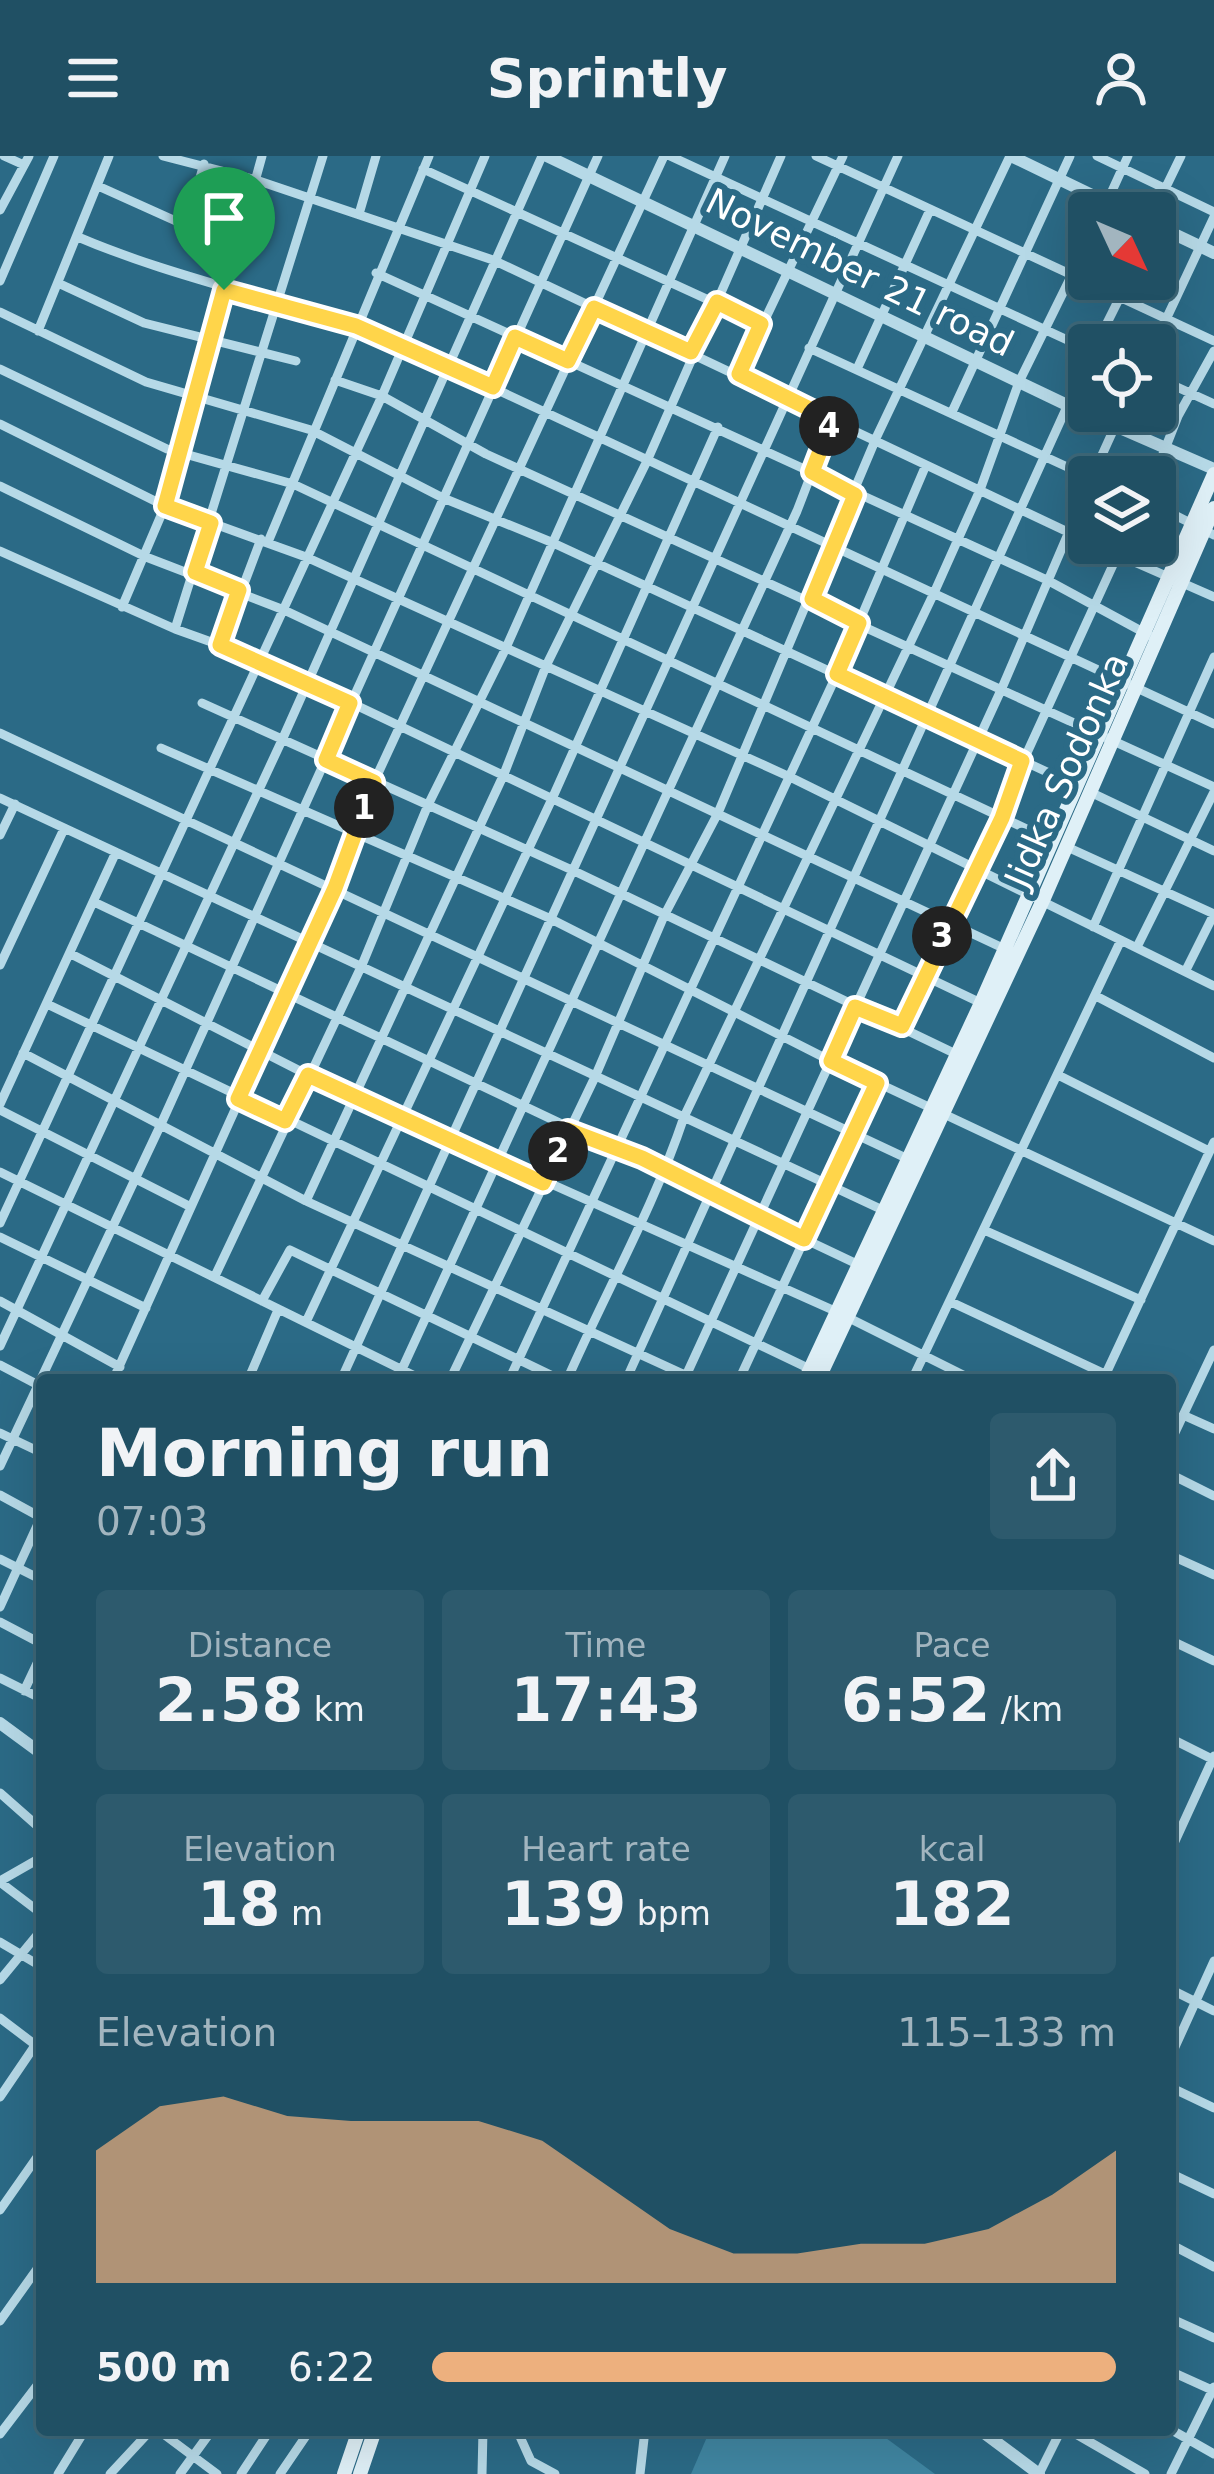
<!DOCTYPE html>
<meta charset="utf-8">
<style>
body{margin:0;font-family:"DejaVu Sans",sans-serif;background:#2d5a6d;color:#f1f3f6;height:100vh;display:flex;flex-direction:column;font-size:45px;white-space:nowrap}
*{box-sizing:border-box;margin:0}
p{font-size:39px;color:#a2b5bf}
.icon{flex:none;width:66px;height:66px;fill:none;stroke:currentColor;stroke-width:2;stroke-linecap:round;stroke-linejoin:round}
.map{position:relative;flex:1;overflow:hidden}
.details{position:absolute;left:36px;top:1218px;width:1140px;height:1062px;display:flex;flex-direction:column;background:#205064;border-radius:12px;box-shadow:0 12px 48px #0002,0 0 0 3px #3d6778}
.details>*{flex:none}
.needle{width:78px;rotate:134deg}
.controls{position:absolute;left:1068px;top:36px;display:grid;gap:24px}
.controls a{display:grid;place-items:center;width:108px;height:108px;border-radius:12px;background:#205064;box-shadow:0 12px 48px #0002,0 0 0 3px #3d6778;font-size:60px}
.pin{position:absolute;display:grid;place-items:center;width:102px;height:102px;color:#fff;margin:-123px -51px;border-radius:50% 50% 50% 0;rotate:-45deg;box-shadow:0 0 12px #0007}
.pin .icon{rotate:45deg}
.km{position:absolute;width:60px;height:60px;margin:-30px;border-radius:50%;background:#222;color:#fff;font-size:33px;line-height:60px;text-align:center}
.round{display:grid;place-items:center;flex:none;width:126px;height:126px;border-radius:12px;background:#2d5a6d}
.summary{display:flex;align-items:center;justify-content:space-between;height:204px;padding:0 60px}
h1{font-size:66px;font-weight:600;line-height:90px}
.stats{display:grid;grid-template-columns:repeat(3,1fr);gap:18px;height:204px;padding:12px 60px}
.stats div{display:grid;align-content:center;border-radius:12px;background:#2d5a6d;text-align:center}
.stats b{font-size:60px;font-weight:600}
.stats small{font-size:33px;font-weight:400}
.stats p{font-size:33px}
.chart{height:336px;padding:24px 60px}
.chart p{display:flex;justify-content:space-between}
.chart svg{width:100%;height:216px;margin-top:12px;fill:#edb07e;opacity:.7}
ul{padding:0 60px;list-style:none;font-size:39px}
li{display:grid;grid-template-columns:192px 144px 1fr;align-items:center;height:90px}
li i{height:30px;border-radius:15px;background:#edb07e}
header{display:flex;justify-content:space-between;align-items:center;height:156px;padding:0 60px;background:#205064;font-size:54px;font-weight:600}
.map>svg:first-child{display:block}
</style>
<header><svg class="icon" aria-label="menu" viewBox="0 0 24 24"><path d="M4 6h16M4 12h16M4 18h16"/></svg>Sprintly<svg class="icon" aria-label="person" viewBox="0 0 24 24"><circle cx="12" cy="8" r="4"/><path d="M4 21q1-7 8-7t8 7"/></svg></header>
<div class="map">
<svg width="1214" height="2318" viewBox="0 0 1214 2318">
<rect width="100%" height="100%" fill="#2b6a86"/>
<path fill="#4086a2" d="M710 2274H875L935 2318H691Z"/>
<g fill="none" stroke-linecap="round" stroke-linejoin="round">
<path stroke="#b6d9e7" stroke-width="9" d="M4 0 24 9
M163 0 256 24 493 104 1089 386
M670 0 1089 194
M816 0 1214 185
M1097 0 1214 56
M423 13 761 168
M98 30 178 66 190 56 204 8
M1165 33 1181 0
M0 54 29 0
M1102 57 1128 0
M359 58 376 0
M78 81C183 126 296 145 401 189L1214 568
M376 117 1047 424 1156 483
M0 125 54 0
M58 127 144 167 296 205
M0 156 146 226 311 274 443 342 551 386 1075 629
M38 175 109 0
M1096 189 1129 123
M1154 189 1214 61
M809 192 1089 321
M0 213 167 293 293 328 1052 685
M857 213 930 54
M739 218 843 0
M1155 221 1214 248
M335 224 382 240 486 298 1214 631
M952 256 1070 0
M0 268 165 350 306 401 790 621 1214 830
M1092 321 1122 255
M1154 321 1178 260 1214 195
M0 330 146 401 284 454 1005 793
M1155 349 1214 379
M268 386 429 0
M1091 387 1214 441
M0 395 175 473 259 503 981 847
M122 451 165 350 262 0
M175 473 323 0
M221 489 261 383
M202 547 572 714 956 898
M0 577 906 1002
M161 592 549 762 831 905 1214 1085
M1090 636 1214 695
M0 642 887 1056
M0 679 15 648
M1065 690 1214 758
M94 746 857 1108
M1093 771 1214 501
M1137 791 1214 636
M71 798 308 919 835 1155 973 1224
M0 809 64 673
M1186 814 1214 758
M1096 840 1214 902
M47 848 810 1213
M902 870 1123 387
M23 897 306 1045 696 1224
M1058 919 1209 995
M0 948 116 696
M0 954 189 1050
M0 1016 423 1224
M306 1045 504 618 546 510 647 305 781 0
M0 1067 382 240 485 0
M984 1074 1141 1144
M0 1081 146 1152
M215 1120 362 809 428 649 505 494 725 0
M0 1145 120 1211
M262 1145 290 1094 561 1224
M951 1146 1105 1218
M306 1166 552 643 718 271
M0 1190 283 582 542 0
M0 1209 42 1231
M113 1224 335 732 374 626 664 0
M248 1224 278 1154
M341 1224 898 0
M397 1224 797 355 832 264
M450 1224 595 921 664 760 718 657 877 280 1010 0
M509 1224 837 518 926 309
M567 1224C605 1137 654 1051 684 961L934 437 980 334 1019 226 1089 84
M626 1224 1089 202
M684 1224 1002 532 1089 329
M739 1224 877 927
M912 1224 1121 784
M1103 1224 1214 986
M1183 1259 1214 1273
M0 1277 42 1297
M1170 1287 1214 1194
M0 1310 162 966 598 0
M1170 1318 1214 1340
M0 1339 42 1362
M1170 1399 1214 1419
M0 1403 42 1424
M0 1451 42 1359
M0 1466 42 1488
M1170 1484 1214 1505
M0 1522 42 1543
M24 1535 42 1497
M1170 1582 1214 1604
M0 1637 42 1674
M1170 1696 1214 1600
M0 1725 42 1701
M0 1726 42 1758
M0 1786 42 1811
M0 1824 42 1773
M1170 1833 1214 1855
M0 1862 42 1894
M1170 1902 1214 1805
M1170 1931 1214 1952
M0 1941 36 1888
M1170 2017 1214 2038
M0 2054 42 1994
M1170 2088 1214 2111
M1170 2162 1214 2182
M0 2165 42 2106
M1170 2215 1214 2235
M1170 2273 1214 2298
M158 2274 217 2318
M517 2274 531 2305 555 2318
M1069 2274 1145 2318
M0 2278 42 2223
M58 2318 85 2274
M110 2318 151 2274
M180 2318 212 2274
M241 2318 270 2274
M280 2318 310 2274
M482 2318 483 2274
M640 2318 645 2274
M1039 2318 1061 2274
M1171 2318 1214 2231"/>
<path stroke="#b6d9e7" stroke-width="12" d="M547 0 1067 249 1214 313
M1011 0 1129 57
M1155 69 1214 97
M0 1567 42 1598
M980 2274 1039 2318"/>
<path stroke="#dff0f7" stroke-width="14" d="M805 1224 981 847 1214 318
M818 1224 1044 742 1214 352
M344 2318 359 2274
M360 2318 375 2274"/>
</g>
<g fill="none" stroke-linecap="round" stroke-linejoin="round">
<g stroke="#fff" stroke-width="24">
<path id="route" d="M224 134 356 170 493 231 515 181 568 205 594 152 691 196 717 146 761 168 739 218 832 264 812 316 855 339 812 443 859 467 837 518 1022 605 1002 662 902 870 855 851 831 905 877 927 804 1083 642 1002 568 974 543 1027 308 919 285 965 238 943 335 732 374 626 326 604 350 547 220 489 239 434 195 416 211 367 165 350Z"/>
</g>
<use href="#route" stroke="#ffd54a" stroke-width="15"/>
</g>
<g text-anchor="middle" stroke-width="12" stroke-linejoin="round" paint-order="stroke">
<g font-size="36" fill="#fff" stroke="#2b6a86">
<text transform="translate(860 116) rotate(26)" y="13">November 21 road</text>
<text transform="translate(1066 614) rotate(-66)" y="13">Jidka Sodonka</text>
</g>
</g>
</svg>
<div class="controls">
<a><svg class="needle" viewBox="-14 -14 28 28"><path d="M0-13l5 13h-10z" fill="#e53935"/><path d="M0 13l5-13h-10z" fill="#a2b5bf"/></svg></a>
<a><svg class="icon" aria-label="locate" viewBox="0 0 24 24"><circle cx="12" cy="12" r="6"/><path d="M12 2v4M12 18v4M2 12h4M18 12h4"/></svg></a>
<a><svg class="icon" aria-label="layers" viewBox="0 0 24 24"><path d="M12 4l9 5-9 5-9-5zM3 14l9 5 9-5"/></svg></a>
</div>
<div class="pin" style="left:224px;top:134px;background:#1e9e55"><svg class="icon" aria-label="arrive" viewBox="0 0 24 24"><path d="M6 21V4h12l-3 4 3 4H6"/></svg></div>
<b class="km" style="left:364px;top:652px">1</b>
<b class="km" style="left:558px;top:995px">2</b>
<b class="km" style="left:942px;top:780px">3</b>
<b class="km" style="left:829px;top:270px">4</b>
<section class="details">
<div class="summary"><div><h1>Morning run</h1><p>07:03</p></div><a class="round"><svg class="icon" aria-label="share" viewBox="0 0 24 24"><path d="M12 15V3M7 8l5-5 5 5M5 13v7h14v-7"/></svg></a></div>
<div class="stats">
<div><p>Distance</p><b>2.58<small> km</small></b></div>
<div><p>Time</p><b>17:43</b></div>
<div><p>Pace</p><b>6:52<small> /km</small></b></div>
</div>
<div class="stats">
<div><p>Elevation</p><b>18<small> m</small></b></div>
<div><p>Heart rate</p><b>139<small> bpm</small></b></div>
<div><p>kcal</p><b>182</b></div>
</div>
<div class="chart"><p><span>Elevation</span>115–133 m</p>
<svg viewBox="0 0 160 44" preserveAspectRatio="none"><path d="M0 44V17L10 8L20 6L30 10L40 11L50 11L60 11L70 15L80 24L90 33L100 38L110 38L120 36L130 36L140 33L150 26L160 17V44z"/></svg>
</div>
<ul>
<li><b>500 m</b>6:22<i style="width:100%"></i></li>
</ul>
</section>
</div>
